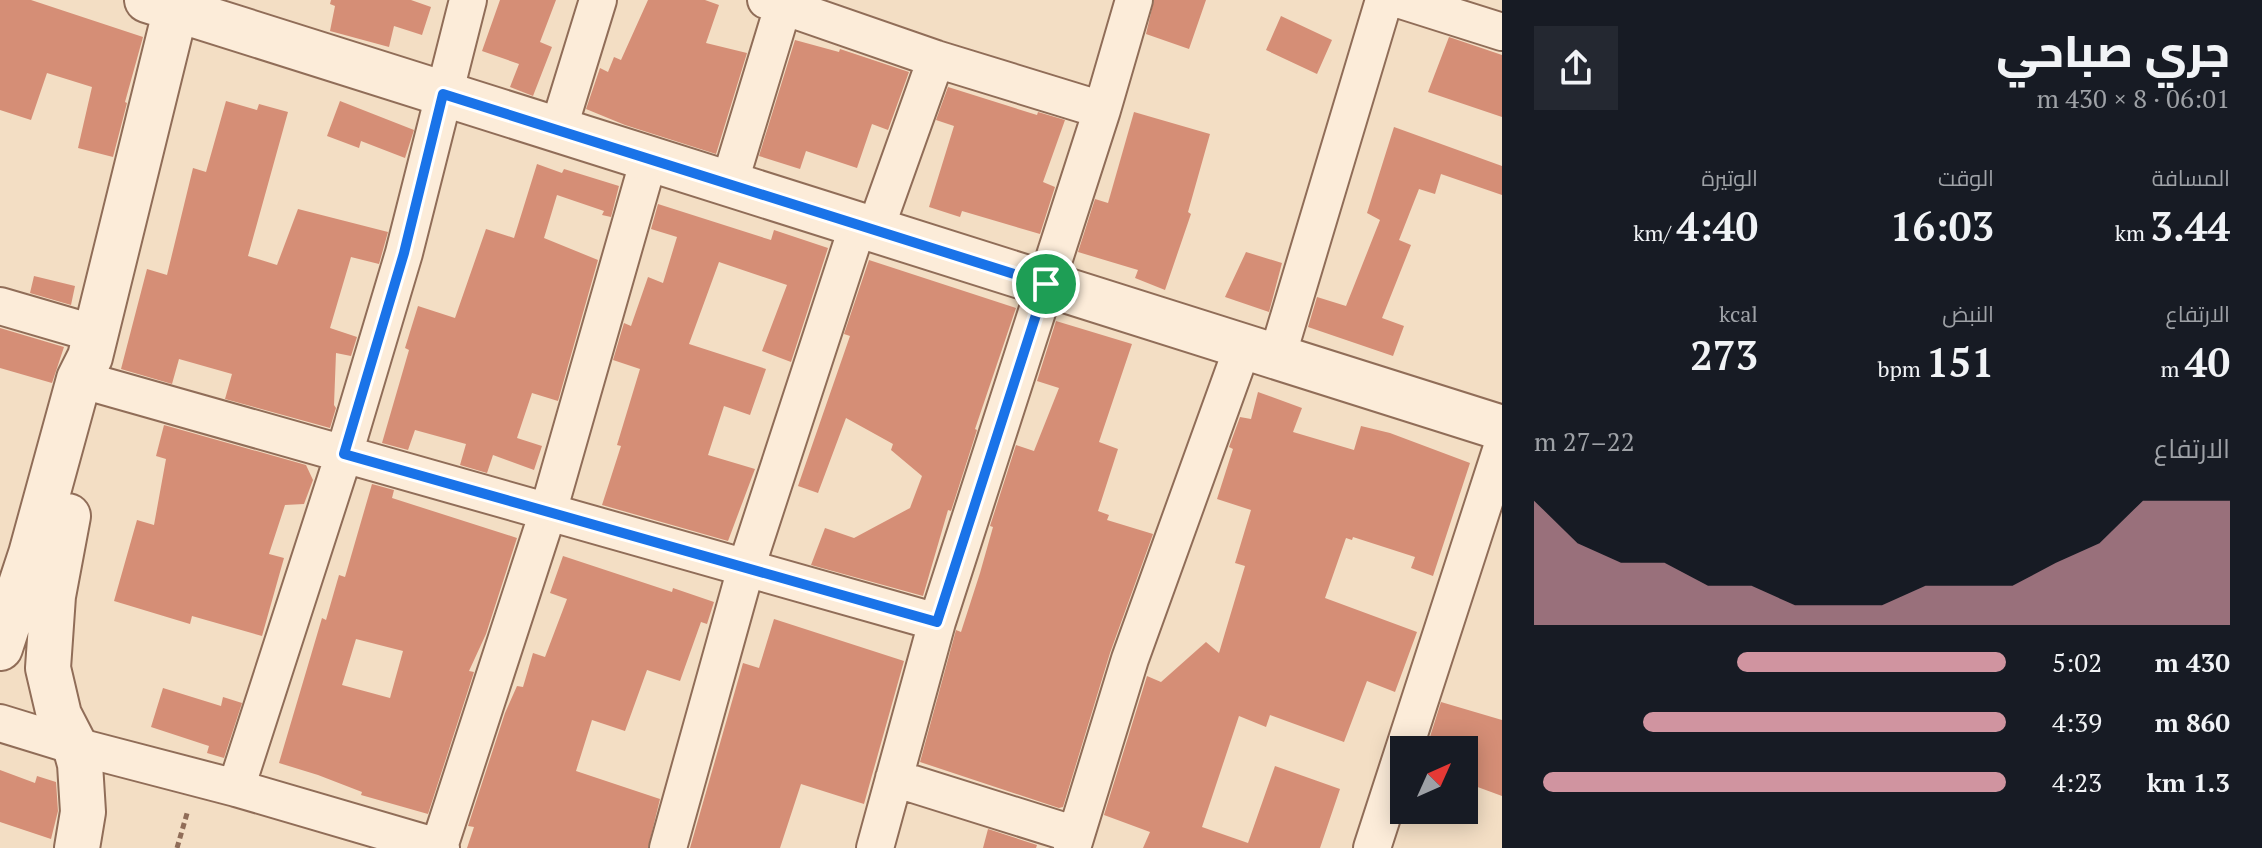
<!DOCTYPE html>
<html lang="ar">
<meta charset="utf-8">
<style>
body{margin:0;font-family:"PT Serif",Cairo,serif;background:#242831;color:#f1f3f6;direction:rtl;height:100vh;display:flex;flex-direction:column;font-size:30px;white-space:nowrap}
*{box-sizing:border-box;margin:0}
p{font-size:26px;color:#9ea1a6}
.icon{flex:none;width:44px;height:44px;fill:none;stroke:currentColor;stroke-width:2;stroke-linecap:round;stroke-linejoin:round}
.map{position:relative;flex:1;overflow:hidden;direction:ltr}
.sheet{display:flex;flex-direction:column;background:#171b24;width:760px}
.sheet>*{flex:none}
.needle{width:52px;rotate:45deg}
.tools{position:absolute;left:1390px;top:736px;display:grid;gap:16px}
.tools a{display:grid;place-items:center;width:88px;height:88px;border-radius:0px;background:#171b24;box-shadow:0 4px 20px #0003;font-size:40px}
.pin{position:absolute;display:grid;place-items:center;width:68px;height:68px;color:#fff;margin:-34px;border:4px solid #fff;border-radius:50%;box-shadow:0 2px 8px #0007}
.round{display:grid;place-items:center;flex:none;width:84px;height:84px;border-radius:0px;background:#242831}
.head{display:flex;align-items:center;justify-content:space-between;height:136px;padding:0 32px}
h1{font-size:44px;font-weight:800;line-height:60px}
.metrics{display:grid;grid-template-columns:repeat(3,1fr);gap:12px;height:136px;padding:8px 32px}
.metrics div{display:grid;align-content:center}
.metrics b{font-size:40px;font-weight:800}
.metrics small{font-size:22px;font-weight:400}
.metrics p{font-size:22px}
.chart{height:224px;padding:16px 32px}
.chart p{display:flex;justify-content:space-between}
.chart svg{width:100%;height:144px;margin-top:8px;fill:#d094a0;opacity:.7}
ul{padding:0 32px;list-style:none;font-size:26px}
li{display:grid;grid-template-columns:128px 96px 1fr;align-items:center;height:60px}
li i{height:20px;border-radius:10px;background:#d094a0}
main{display:flex;flex:1;min-height:0}
.map>svg:first-child{display:block}
</style>
<main>
<section class="sheet">
<div class="head"><div><h1>جري صباحي</h1><p>06:01 · 8 × 430 m</p></div><a class="round"><svg class="icon" aria-label="share" viewBox="0 0 24 24"><path d="M12 15V3M7 8l5-5 5 5M5 13v7h14v-7"/></svg></a></div>
<div class="metrics">
<div><p>المسافة</p><b>3.44<small> km</small></b></div>
<div><p>الوقت</p><b>16:03</b></div>
<div><p>الوتيرة</p><b>4:40<small> /km</small></b></div>
</div>
<div class="metrics">
<div><p>الارتفاع</p><b>40<small> m</small></b></div>
<div><p>النبض</p><b>151<small> bpm</small></b></div>
<div><p>kcal</p><b>273</b></div>
</div>
<div class="chart"><p><span>الارتفاع</span>22–27 m</p>
<svg viewBox="0 0 160 44" preserveAspectRatio="none"><path d="M0 44V6L10 19L20 25L30 25L40 32L50 32L60 38L70 38L80 38L90 32L100 32L110 32L120 25L130 19L140 6L150 6L160 6V44z"/></svg>
</div>
<ul>
<li><b>430 m</b>5:02<i style="width:57%"></i></li>
<li><b>860 m</b>4:39<i style="width:77%"></i></li>
<li><b>1.3 km</b>4:23<i style="width:98%"></i></li>
</ul>
</section>
<div class="map">
<svg width="1502" height="848" viewBox="0 0 1502 848">
<rect width="100%" height="100%" fill="#f3dec4"/>
<path fill="#d58e76" fill-rule="evenodd" d="M0 0H31L143 37 125 102 127 103 113 157 78 148 92 87 47 73 31 120 0 110Z
M331 0H411L431 7 422 35 394 26 389 47 330 31 335 6 330 4Z
M500 0H556L540 42 552 47 533 96 510 87 519 64 482 51Z
M648 0H705L719 5 706 43 747 53 716 154 625 125 586 109 600 68 608 72 614 57 621 60Z
M1154 0H1206L1189 49 1146 34Z
M1281 16 1332 40 1317 74 1266 50Z
M1449 37 1502 55V117L1428 92Z
M795 40 839 52 840 49 909 72 888 130 872 124 857 168 806 151 800 169 759 156Z
M948 87 1037 115 1038 112 1065 120 1043 182 1055 187 1040 234 962 211 960 217 929 207 954 126 936 120Z
M226 101 257 110 259 104 288 112 248 256 277 265 298 209 388 232 379 264 351 257 330 328 357 337 351 356 336 353 334 405 336 408 330 428 225 399 232 374 179 359 172 384 121 369 147 269 167 275 193 168 206 172Z
M340 101 414 130 405 158 361 141 359 148 327 136Z
M1134 112 1210 134 1188 212 1191 214 1165 290 1135 278 1138 270 1078 252 1095 199 1108 203Z
M1394 127 1502 166V195L1441 174 1435 194 1419 189 1399 240 1411 245 1382 318 1404 326 1393 356 1308 327 1317 297 1346 306 1380 220 1367 213Z
M537 164 562 173 564 169 619 186 611 217 602 215 604 211 557 195 544 238 598 260 558 401 532 393 517 438 542 446 534 470 493 455 487 473 460 465 466 444 415 430 408 450 382 443 409 350 405 348 418 306 455 318 486 229 514 238Z
M658 204 771 240 774 230 828 248 791 362 762 351 787 285 719 262 689 344 766 369 750 415 724 406 708 455 755 469 728 541 602 505 621 446 617 445 640 369 613 360 624 323 631 326 648 277 663 283 677 237 651 229Z
M1246 252 1282 263 1269 312 1225 297Z
M869 260 1016 308 975 429 977 430 951 511 948 510 923 596 811 565 825 528 854 538 910 508 922 476 891 450 893 444 846 418 818 493 798 486 850 336 844 334Z
M34 276 75 286 71 305 30 293Z
M1056 321 1132 344 1099 442 1118 449 1098 511 1109 515 1107 520 1153 534 1110 653 1063 807 1059 808 920 762 956 630 961 632 980 573 993 527 990 526 1016 445 1034 451 1059 388 1037 381Z
M0 328 64 347 52 383 0 368Z
M1258 392 1302 408 1293 432 1354 450 1361 426 1390 433 1470 463 1433 576 1411 568 1415 557 1353 537 1352 540 1346 538 1325 598 1417 632 1395 692 1367 681 1344 742 1270 715 1266 727 1239 716 1202 827 1248 843 1275 766 1340 789 1320 848H1143L1150 832 1104 815 1147 676 1161 682 1206 642 1219 653 1245 566 1235 563 1251 510 1217 499 1233 449 1229 447 1240 417 1251 419Z
M164 425 306 465 313 480 304 504 285 505 269 554 284 558 262 636 192 616 190 624 114 601 137 520 154 525 166 459 156 456Z
M372 484 394 490 392 498 517 538 486 634 469 671 474 672 428 814 361 795 362 792 318 775 279 763 322 618 326 620 339 575 345 577ZM356 639 403 651 390 698 342 685Z
M563 556 672 592 673 588 714 602 707 624 701 622 680 681 647 670 625 731 592 720 576 771 660 799 648 848H467L474 827 468 826 505 713 517 686 523 687 533 653 545 657 567 599 550 593Z
M774 619 904 661 864 804 801 784 780 848H690L743 663 759 668Z
M163 688 221 706 223 697 242 703 224 758 207 753 209 746 151 727Z
M1441 702 1502 720V796L1464 782V750L1429 740Z
M0 770 35 783 37 776 56 782 58 811 51 839 0 822Z
M988 829 1037 845 1036 848H983Z"/>
<g fill="none" stroke-linecap="round" stroke-linejoin="round">
<g stroke="#906d58" stroke-width="40">
<path id="minor" d="M766 0 936 59 1102 110
M1401 0 1502 32
M558 130 598 0
M729 184 785 0
M875 230 936 59
M0 306 96 334
M1277 357 1384 0
M79 379 937 622
M0 723 75 746 236 788 441 848
M894 778 1076 835
M236 788 344 454 404 253 468 0
M439 847 548 512 649 159
M668 848 746 568 858 225
M875 848 937 622 1102 110 1134 0
M1072 848 1130 659 1243 346
M1372 848 1502 447"/>
</g>
<g stroke="#906d58" stroke-width="48">
<path id="tertiary" d="M147 0 1502 428
M68 516 53 596 48 668 59 715 75 746 80 764 83 812 77 848
M0 648 31 554 79 379 90 357 178 0"/>
</g>
<path stroke="#906d58" stroke-width="5" stroke-dasharray="6 4" stroke-linecap="butt" d="M177 848 188 810"/>
<use href="#minor" stroke="#fcecd9" stroke-width="36"/>
<use href="#tertiary" stroke="#fcecd9" stroke-width="44"/>
</g>
<g fill="none" stroke-linecap="round" stroke-linejoin="round">
<g stroke="#fff" stroke-width="16">
<path id="route" d="M443 94 1046 284 937 622 344 454 404 253Z"/>
</g>
<use href="#route" stroke="#1a73e8" stroke-width="10"/>
</g>
</svg>
<div class="tools">
<a><svg class="needle" viewBox="-14 -14 28 28"><path d="M0-13l5 13h-10z" fill="#e53935"/><path d="M0 13l5-13h-10z" fill="#9ea1a6"/></svg></a>
</div>
<div class="pin" style="left:1046px;top:284px;background:#1e9e55"><svg class="icon" aria-label="arrive" viewBox="0 0 24 24"><path d="M6 21V4h12l-3 4 3 4H6"/></svg></div>
</div>
</main>
